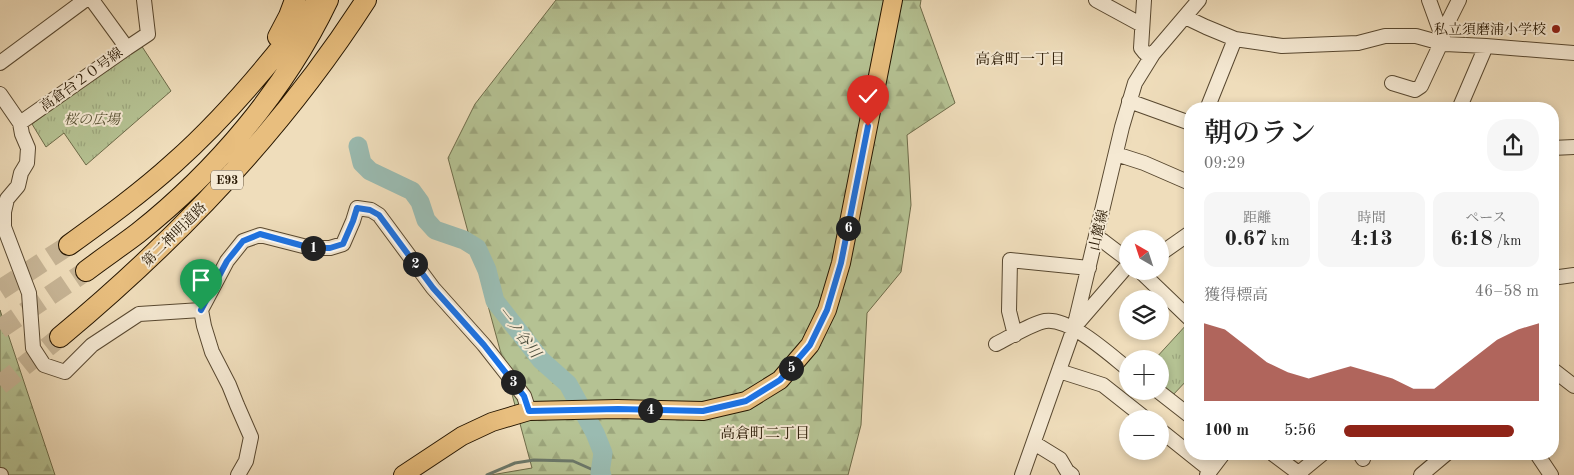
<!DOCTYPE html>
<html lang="ja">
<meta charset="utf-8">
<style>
body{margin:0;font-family:"Old Standard TT","Noto Serif JP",serif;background:#f6f6f6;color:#222;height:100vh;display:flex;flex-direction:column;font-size:19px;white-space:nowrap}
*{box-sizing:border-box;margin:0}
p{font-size:16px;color:#767676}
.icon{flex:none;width:28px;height:28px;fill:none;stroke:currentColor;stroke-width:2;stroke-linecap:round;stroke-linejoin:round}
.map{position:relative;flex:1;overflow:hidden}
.drawer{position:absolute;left:1184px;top:102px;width:375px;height:358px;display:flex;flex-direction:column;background:#fff;border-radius:20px;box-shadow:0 2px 8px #0003}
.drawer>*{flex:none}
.needle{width:32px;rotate:321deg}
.controls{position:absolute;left:1119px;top:230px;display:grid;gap:10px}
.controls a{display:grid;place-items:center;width:50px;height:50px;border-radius:50%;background:#fff;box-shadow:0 2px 8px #0003;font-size:25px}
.pin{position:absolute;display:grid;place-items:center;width:42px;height:42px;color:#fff;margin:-51px -21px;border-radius:50% 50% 50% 0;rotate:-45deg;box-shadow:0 0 5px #0007}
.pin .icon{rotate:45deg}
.km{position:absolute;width:25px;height:25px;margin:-12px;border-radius:50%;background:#222;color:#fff;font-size:14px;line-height:25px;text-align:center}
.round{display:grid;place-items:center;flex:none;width:52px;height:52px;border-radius:20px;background:#f6f6f6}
.head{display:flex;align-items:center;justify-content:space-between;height:85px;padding:0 20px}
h1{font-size:28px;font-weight:600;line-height:38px}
.figures{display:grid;grid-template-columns:repeat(3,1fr);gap:8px;height:85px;padding:5px 20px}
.figures div{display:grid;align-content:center;border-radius:12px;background:#f6f6f6;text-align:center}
.figures b{font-size:21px;font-weight:600}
.figures small{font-size:14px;font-weight:400}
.figures p{font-size:14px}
.chart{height:140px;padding:10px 20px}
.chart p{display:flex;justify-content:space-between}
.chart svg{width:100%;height:90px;margin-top:5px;fill:#8f2418;opacity:.7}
ul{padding:0 20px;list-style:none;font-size:16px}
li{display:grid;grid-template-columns:80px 60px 1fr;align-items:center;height:38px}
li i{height:12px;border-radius:6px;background:#8f2418}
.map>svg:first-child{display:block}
</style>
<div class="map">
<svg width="1574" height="475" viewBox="0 0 1574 475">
<defs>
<pattern id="forest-firs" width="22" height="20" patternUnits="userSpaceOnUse" patternTransform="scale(1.25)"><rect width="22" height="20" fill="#b5c293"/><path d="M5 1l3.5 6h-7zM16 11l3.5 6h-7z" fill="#9ca67d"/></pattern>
<pattern id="park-tufts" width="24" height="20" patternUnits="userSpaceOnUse" patternTransform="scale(1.25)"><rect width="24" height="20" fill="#b5c293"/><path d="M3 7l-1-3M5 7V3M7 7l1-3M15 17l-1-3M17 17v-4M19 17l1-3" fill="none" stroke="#9ca67d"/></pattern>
</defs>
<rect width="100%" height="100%" fill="#efddbb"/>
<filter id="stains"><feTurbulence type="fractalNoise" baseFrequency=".004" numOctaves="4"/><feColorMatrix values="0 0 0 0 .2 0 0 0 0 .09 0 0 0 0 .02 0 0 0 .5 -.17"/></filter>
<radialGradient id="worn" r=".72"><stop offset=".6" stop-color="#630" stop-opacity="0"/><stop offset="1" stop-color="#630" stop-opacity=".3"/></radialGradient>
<path fill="url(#forest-firs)" stroke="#6e6c4a" d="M556 0H921L920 6 955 103 907 135 911 205 901 272 867 313 861 425 848 475H491L532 468 448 158 475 104Z
M0 310 55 475H0Z"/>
<path fill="url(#park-tufts)" stroke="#6e6c4a" d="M141 45 171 91 86 165 64 133 46 147 32 124Z
M1188 323 1190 325V377L1171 397 1160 388V359H1155Z"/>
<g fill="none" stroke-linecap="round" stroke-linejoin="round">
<path stroke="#6c796b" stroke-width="3" d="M487 475 515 463 534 460 573 461 600 473"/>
<path stroke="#9abbb1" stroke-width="19" d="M358 146 362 163 370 171 412 191 420 202 426 220 435 230 464 240 477 248 487 270 495 301 541 360 568 384 595 433 603 453 600 473 602 475"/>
<path stroke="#c7b596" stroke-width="20" stroke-dasharray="20 10" stroke-linecap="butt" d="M0 290 69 245
M0 329 86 271
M0 385 60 337"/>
<g stroke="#584830" stroke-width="16">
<path id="minor" d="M1096 0 1142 25
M1144 0 1141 48 1145 53 1153 54
M1429 0 1445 44
M1185 17 1206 27 1235 39 1282 46 1358 43 1385 36H1416L1445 44 1486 46 1574 53
M1442 34 1459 0
M127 48 148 34 144 0
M0 63 85 0
M1392 83 1415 90 1421 86 1441 43
M0 94 20 123 127 48 92 0
M1129 101 1190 123
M1207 109 1235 39
M1459 109 1486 46
M20 123 22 134 28 148 27 163 21 173 18 186 7 199 4 212V227L29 293 33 348 44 365 65 372 92 345 139 314 201 310
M1552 148 1574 147
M1116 154 1144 163 1190 183
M1097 238 1103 241 1128 260
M1160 254 1190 233
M1140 271 1190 319
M1552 278 1574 275
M1076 325 1128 265
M1015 335 1009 311 1010 260 1089 268
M996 344C1008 338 1033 323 1045 321 1069 317 1109 354 1128 369
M1552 369 1574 386
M1059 371 1103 385 1146 419
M1158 391 1190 416
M1160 430 1210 470
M1034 443 1060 459 1067 471 1072 475
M1273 454 1301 475
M1360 454 1363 459
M1537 454 1551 475
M1299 473 1322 454
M0 475H1
M238 475 246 461 251 437 237 405 229 385 212 352 204 326 201 310 227 261 243 241 260 235 311 248H330L343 244 353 221 357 208 371 210 379 215 433 288 484 345 524 396 529 411
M1022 475 1074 328 1122 127 1135 83 1153 54 1199 0
M1207 475 1223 454
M1421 475 1446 454"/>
</g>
<g stroke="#261601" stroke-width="20">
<path id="major" d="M403 475 462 436 492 422 529 411 617 409 703 411 746 401 780 380 810 345 827 310 841 263 893 0"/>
</g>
<g stroke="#261601" stroke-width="22">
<path id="highway" d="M278 37 289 16 295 0
M69 245C105 219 141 193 174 163 228 115 275 58 318 0
M86 271C103 258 121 246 138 233 216 171 285 90 328 0
M60 337C178 239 283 129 366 0"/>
</g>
<use href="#minor" stroke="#f5e9d3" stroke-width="14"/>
<use href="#major" stroke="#e8be7e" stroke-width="18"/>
<use href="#highway" stroke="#e8be7e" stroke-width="20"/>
</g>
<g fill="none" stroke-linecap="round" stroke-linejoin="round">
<g stroke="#fff" stroke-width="10">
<path id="route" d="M201 310 227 261 243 241 260 234 311 248H330L343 244 353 221 357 208 370 210 379 215 433 288 484 345 524 396 529 411 618 409 703 411 746 401 780 380 810 345 827 310 841 263 868 126"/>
</g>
<use href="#route" stroke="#1a73e8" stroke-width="6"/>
</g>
<circle fill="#8f2418" stroke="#f5e9d3" stroke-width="2" cx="1556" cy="29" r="5"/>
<g text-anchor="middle" stroke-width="4" stroke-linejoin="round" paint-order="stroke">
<rect fill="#f5e9d3" stroke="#645540" stroke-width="1" x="211" y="170.5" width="32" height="19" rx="4"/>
<g font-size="12" font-weight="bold" fill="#261601">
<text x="227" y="184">E93</text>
</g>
<g font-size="14" fill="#261601" stroke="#f5e9d3" text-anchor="end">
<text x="1546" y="34">私立須磨浦小学校</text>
</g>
<g font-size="14" fill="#261601" stroke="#f5e9d3">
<text transform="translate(81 79) rotate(-36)" y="5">高倉台２０号線</text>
<text transform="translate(1098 230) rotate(-77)" y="5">山麓線</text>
<text transform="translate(174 234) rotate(-45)" y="5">第二神明道路</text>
</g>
<g font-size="14" font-style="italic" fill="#585234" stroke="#f5e9d3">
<text x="92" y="124">桜の広場</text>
</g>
<g font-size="15" fill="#261601" stroke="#f5e9d3">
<text x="1020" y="64">高倉町一丁目</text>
<text x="765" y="438">高倉町二丁目</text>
</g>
<g font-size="15" font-style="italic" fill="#4f503f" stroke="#f5e9d3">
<text transform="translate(519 332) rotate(52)" y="5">一ノ谷川</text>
</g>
</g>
<rect width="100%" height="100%" filter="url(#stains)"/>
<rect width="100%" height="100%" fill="url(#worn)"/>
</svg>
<div class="controls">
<a><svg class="needle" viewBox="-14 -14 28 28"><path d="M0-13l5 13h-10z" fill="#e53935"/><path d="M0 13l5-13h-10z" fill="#767676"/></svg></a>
<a><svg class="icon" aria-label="layers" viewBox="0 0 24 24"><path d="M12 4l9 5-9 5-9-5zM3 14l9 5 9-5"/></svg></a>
<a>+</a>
<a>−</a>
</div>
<div class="pin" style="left:201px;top:310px;background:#1e9e55"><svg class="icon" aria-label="arrive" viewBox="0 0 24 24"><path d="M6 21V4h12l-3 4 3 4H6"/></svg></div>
<div class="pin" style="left:868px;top:126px;background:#d93025"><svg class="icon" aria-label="check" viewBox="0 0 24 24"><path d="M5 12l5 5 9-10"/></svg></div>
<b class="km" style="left:313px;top:248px">1</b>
<b class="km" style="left:415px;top:264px">2</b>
<b class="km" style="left:513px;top:382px">3</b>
<b class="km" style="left:650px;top:410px">4</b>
<b class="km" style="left:791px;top:368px">5</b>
<b class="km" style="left:848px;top:228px">6</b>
<section class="drawer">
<div class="head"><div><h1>朝のラン</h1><p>09:29</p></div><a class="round"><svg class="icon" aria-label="share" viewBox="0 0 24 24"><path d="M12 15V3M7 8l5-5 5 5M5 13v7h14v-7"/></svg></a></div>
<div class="figures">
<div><p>距離</p><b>0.67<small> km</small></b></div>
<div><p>時間</p><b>4:13</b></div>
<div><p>ペース</p><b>6:18<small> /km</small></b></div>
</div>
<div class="chart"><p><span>獲得標高</span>46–58 m</p>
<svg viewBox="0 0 160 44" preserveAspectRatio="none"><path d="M0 44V6L10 9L20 17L30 25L40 30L50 33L60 30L70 27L80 30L90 33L100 38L110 38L120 30L130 22L140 14L150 9L160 6V44z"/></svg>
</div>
<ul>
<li><b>100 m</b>5:56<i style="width:87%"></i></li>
</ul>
</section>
</div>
